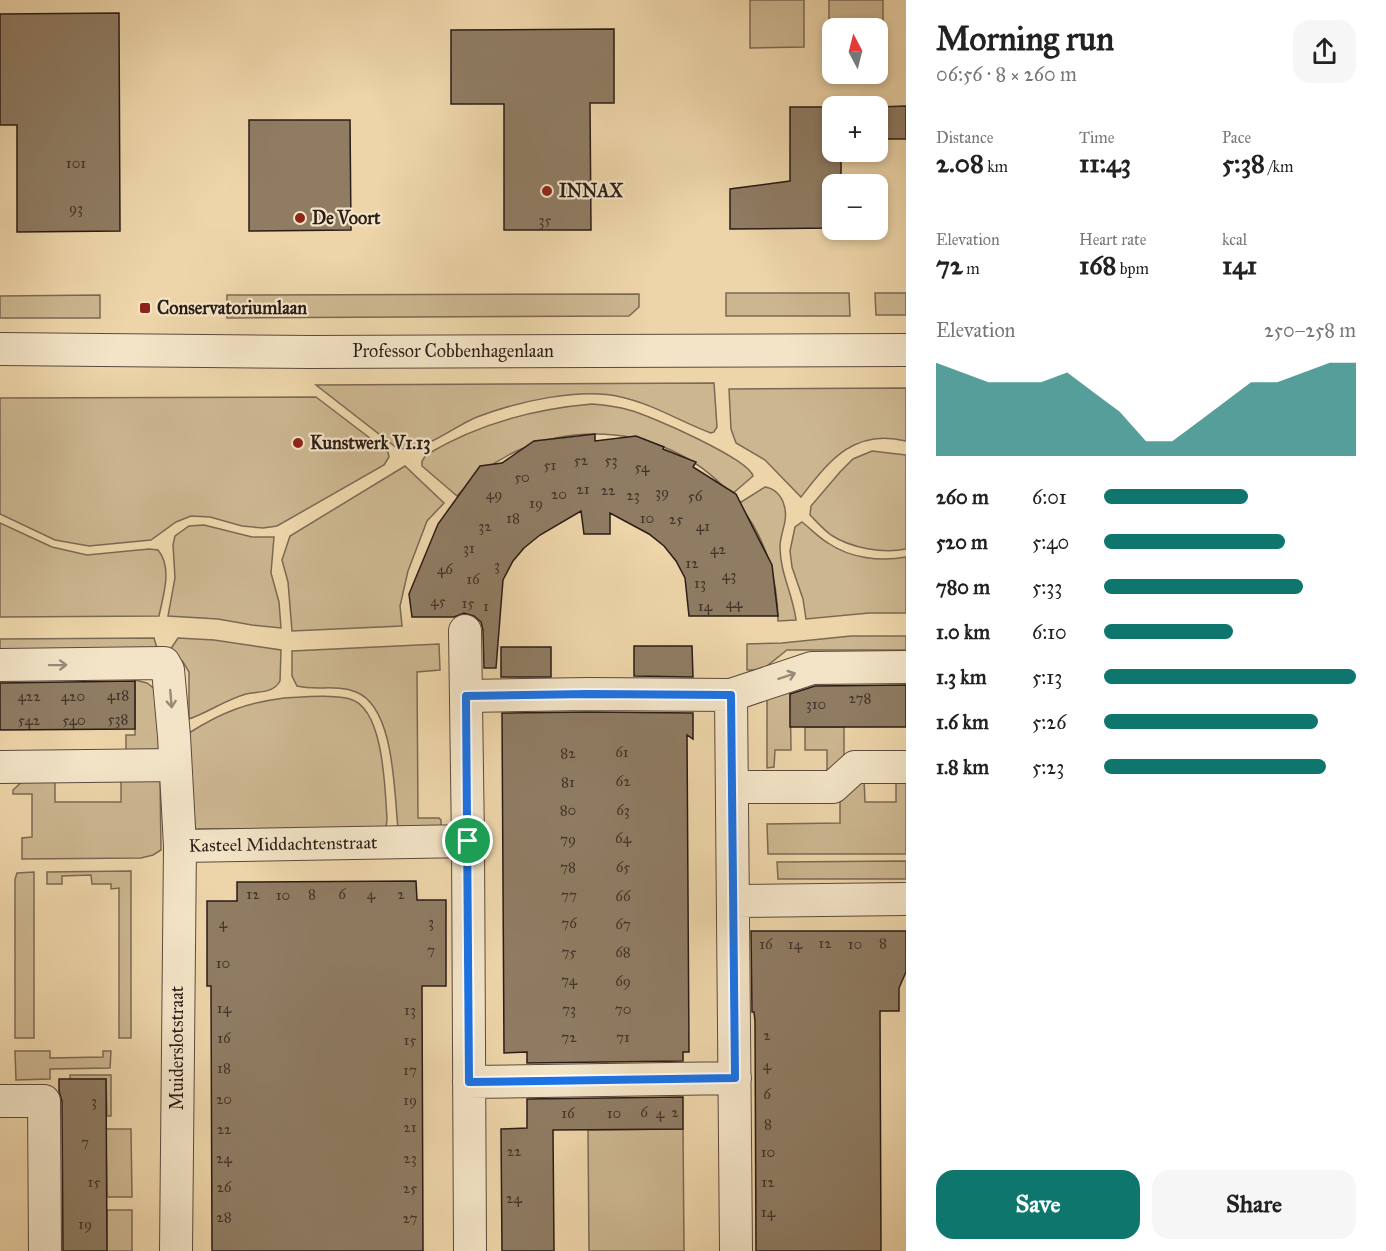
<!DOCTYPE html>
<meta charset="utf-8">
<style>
body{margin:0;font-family:"IM FELL Great Primer",serif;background:#f6f6f6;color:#222;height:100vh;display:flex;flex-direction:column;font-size:22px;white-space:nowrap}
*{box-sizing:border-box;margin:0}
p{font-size:20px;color:#767676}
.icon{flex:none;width:33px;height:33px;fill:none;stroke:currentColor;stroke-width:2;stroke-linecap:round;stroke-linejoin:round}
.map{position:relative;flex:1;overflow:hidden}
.panel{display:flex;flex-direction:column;background:#fff;width:480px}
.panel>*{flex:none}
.needle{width:39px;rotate:353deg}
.fabs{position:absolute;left:822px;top:18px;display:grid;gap:12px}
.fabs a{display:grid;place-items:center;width:66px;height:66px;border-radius:12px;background:#fff;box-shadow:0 3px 9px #0003;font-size:30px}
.pin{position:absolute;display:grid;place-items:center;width:51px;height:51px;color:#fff;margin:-26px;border:3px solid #fff;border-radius:50%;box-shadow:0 2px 6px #0007}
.round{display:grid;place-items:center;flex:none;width:63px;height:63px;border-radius:18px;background:#f6f6f6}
.overview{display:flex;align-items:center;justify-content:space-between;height:102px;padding:0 30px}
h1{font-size:33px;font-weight:800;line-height:45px}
.figures{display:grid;grid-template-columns:repeat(3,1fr);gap:9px;height:102px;padding:6px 30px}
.figures div{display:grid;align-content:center}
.figures b{font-size:26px;font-weight:800}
.figures small{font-size:16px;font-weight:400}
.figures p{font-size:16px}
.chart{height:168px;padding:12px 30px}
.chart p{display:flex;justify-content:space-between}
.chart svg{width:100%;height:108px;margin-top:6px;fill:#0f766e;opacity:.7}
.primary-button{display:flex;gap:12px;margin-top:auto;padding:12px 30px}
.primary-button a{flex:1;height:69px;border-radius:18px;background:#0f766e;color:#fff;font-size:24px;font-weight:800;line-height:69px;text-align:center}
.primary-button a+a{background:#f6f6f6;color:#222}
ul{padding:0 30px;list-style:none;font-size:20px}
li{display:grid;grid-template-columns:96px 72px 1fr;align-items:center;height:45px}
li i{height:15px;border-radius:8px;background:#0f766e}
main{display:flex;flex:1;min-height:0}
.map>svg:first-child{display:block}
</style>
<main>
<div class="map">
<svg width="906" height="1251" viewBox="0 0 906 1251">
<rect width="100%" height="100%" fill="#edd5a9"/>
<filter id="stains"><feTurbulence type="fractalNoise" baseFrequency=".00333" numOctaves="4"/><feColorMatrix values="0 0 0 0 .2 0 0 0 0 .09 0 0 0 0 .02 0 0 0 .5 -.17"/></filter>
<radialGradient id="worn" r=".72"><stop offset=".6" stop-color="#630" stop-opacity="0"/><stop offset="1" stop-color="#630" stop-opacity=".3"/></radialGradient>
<path fill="#ccb690" stroke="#7b6954" stroke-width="1.5" d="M750 0H804V47L750 48Z
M829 0H883V47H878V28H832V47H829Z
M726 293H849L850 316H726Z
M875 293H906V315H876Z
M639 294V307L629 316 227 318V295Z
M100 295V318H0V296Z
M714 383 717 427 714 432 711 433C681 422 653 404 621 397 580 387 516 402 477 417 452 427 425 453 397 448L316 385Z
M906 388V441C854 428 830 460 801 497L765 460 736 443 731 429 729 389Z
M316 397 388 452 389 457 384 465 277 526 263 528 242 526 210 517 191 516 176 522 151 540 89 546 55 540 0 514V398Z
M592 404C605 405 616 406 629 410 649 415 749 459 753 476L731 495C661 413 527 414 457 496L422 466V461L426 455C477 424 533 409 592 404Z
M872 451 906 455V549C883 554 851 548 831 535 824 530 817 522 810 515L811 506 840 472 853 459Z
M405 466 444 503 427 521 408 571 400 606 402 626 292 631 288 582 282 560 290 536Z
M765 487C774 488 782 496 784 505 789 520 780 533 780 547 780 573 793 595 796 620L778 621C778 580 765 535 738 504Z
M802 522C811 529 818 537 828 543 850 558 880 562 906 557V613H869L806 619 803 599 792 567 790 551 795 527Z
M0 523 52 547 87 555 149 549 158 550C173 568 163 596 159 616L0 617Z
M204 525 252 537H274L271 573 279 602 281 628 252 625 218 619 168 616 175 578 173 545 175 536 189 526Z
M851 636H906V650H787L762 670H747V644L782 643Z
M154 638 157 648 0 657V639Z
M178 638 214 640 281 650 280 681C273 694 258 691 246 694 225 700 209 712 189 719V672L183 662 170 650Z
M439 644 440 670 417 672 418 818H439L441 820V827L398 828C394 793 395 707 356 692 337 684 316 691 297 686L292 676V651Z
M790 679 791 750H775L774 767 767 768V692Z
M135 680 147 683 156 690 160 754H126V735H135Z
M284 698C302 697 332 694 350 699 384 708 385 790 387 819L386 828 195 829 189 733C222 712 246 703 284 698Z
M805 727H844V761L827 773V750H805Z
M121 778H160L161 850 153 855 141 858 22 859V838L32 837V794H13V790L25 779H55V802H121Z
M860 778H864L865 802H896V778L906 783V854H768L767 824 840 823V800Z
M906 861V879H778L777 862Z
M131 871V1038H119V888L111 889V884H92L91 875 62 876V884H47V872Z
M34 872V1038H15V879L17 873Z
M15 1051H50V1058L103 1057V1051H111L110 1068 50 1069V1079L16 1080Z
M70 1075H111V1116H107L106 1079H70Z
M106 1129H131L132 1197H107Z
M683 1129 684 1251H589L588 1130Z
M107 1210H132V1251H107Z"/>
<path fill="#8f7c63" stroke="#2a1c17" stroke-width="1.5" d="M119 13 120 231 17 232V125H0V14Z
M614 29V103H590L591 230H504V104H451V30Z
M906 106V139H878V107Z
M790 107H832V152H841V184H832V228L730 229V189L790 181Z
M249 120H350L351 230 249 231Z
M595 434V441L636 436 664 447 663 449 696 462 693 467 736 494 772 565 778 616H689L685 578 676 561 664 546 649 534 610 513V534H584L581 511 540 535 524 548 513 561 503 580 496 668H484L483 630 481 622 474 616 464 613 454 617H412L409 594 438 524 480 466 502 463 534 441Z
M634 646H692L693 677 634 676Z
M501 647H551V677H501Z
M135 681V729L0 730V683Z
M906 685V727H790V694L815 686Z
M588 712 693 713V739L687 735 689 1052H683V1061L527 1063V1052L504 1053 502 713Z
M416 881 417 900H446V986H422L423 1251H212L211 986H207V901H237V882Z
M751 931H906V972L899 988V1011H880L881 1251H756L755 1021 754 1012H752Z
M59 1079H106L107 1251H63L62 1101 59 1091Z
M683 1097V1129L553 1130 554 1251H502L501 1129 527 1128V1099Z"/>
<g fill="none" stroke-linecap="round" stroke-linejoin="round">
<g stroke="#5b4a3c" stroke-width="34">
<path id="minor" d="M0 349 310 352 906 350
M465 631 468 841 470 1251
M0 665 164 663 168 670 174 736 180 846 468 841
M731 695 736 1251
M466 696 588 694 731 695 812 668 906 667
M0 767 175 765
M733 787H833L855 767H906
M733 901 906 899
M469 1082 735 1078
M0 1101H44L45 1251
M176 1251 180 846"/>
</g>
<use href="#minor" stroke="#f3e4c7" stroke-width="32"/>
</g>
<defs><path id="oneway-shaft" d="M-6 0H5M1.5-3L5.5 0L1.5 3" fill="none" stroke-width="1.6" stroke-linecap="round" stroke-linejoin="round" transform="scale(1.5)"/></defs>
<g stroke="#998a78">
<use href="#oneway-shaft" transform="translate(58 665) rotate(-1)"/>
<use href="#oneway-shaft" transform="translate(787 676) rotate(-19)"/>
<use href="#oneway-shaft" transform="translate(171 699) rotate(85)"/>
</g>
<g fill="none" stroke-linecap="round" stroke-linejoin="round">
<g stroke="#fff" stroke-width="12">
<path id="route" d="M588 694 731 695 735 1078 469 1082 466 696Z"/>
</g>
<use href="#route" stroke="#1a73e8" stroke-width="8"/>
</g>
<g fill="#8f2418" stroke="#f3e4c7" stroke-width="2">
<circle cx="547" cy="191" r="6"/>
<circle cx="300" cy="218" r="6"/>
<rect x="139" y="302" width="12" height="12" rx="3"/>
<circle cx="298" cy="443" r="6"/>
</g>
<g text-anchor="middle" stroke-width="4.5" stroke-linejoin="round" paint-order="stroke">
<g font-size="15" fill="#43342a">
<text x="76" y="168">101</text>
<text x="76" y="213">93</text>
<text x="545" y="225">35</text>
<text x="581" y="465">52</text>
<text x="611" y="465">53</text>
<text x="550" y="470">51</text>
<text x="642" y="472">54</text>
<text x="522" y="482">50</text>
<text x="583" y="494">21</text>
<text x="608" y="495">22</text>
<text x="662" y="497">39</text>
<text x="494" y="499">49</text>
<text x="559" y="499">20</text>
<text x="633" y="500">23</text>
<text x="695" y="501">56</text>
<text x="536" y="508">19</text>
<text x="513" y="523">18</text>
<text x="647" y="523">10</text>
<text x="676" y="524">25</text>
<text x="485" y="531">32</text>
<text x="703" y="531">41</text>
<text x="469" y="553">31</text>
<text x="718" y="554">42</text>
<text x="692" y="568">12</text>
<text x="497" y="570">3</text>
<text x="445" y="574">46</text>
<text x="729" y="580">43</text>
<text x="473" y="584">16</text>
<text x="700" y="588">13</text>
<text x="438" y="606">45</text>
<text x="468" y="608">15</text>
<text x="734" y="608">44</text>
<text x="486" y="611">1</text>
<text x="705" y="611">14</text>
<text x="118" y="700">418</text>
<text x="29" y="701">422</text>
<text x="73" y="701">420</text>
<text x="860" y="703">278</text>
<text x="816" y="709">310</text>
<text x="118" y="724">538</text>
<text x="29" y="725">542</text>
<text x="74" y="725">540</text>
<text x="622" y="757">61</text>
<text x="568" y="758">82</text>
<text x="623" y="786">62</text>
<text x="568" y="787">81</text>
<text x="568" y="815">80</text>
<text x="623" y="815">63</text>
<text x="623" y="843">64</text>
<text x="568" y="844">79</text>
<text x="568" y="872">78</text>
<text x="623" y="872">65</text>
<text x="253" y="899">12</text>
<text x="312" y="899">8</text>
<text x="342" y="899">6</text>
<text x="371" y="899">4</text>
<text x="401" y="899">2</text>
<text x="283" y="900">10</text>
<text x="569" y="900">77</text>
<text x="623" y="901">66</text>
<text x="431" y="927">3</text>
<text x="223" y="928">4</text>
<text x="569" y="928">76</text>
<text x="623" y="929">67</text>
<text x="825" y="948">12</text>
<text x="883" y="948">8</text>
<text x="766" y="949">16</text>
<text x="795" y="949">14</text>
<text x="855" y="949">10</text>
<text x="431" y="955">7</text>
<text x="569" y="957">75</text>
<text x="623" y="957">68</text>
<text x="223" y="968">10</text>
<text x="569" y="985">74</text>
<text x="623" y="986">69</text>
<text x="224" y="1013">14</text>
<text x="569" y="1014">73</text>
<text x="623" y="1014">70</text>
<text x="410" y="1015">13</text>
<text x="767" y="1040">2</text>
<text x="569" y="1042">72</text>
<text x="623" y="1042">71</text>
<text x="224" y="1043">16</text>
<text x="410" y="1045">15</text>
<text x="767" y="1070">4</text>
<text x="224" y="1073">18</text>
<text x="410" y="1075">17</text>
<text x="767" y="1099">6</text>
<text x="224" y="1104">20</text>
<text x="410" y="1105">19</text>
<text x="94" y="1106">3</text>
<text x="644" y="1117">6</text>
<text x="675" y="1117">2</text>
<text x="568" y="1118">16</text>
<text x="614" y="1118">10</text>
<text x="660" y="1118">4</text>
<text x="768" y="1129">8</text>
<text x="410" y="1132">21</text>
<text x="224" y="1134">22</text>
<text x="85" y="1147">7</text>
<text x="514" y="1156">22</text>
<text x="768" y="1157">10</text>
<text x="224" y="1163">24</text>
<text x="410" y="1163">23</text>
<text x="94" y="1187">15</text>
<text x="768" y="1187">12</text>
<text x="224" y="1192">26</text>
<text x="410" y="1193">25</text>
<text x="514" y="1203">24</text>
<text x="768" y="1217">14</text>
<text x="224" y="1222">28</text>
<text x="410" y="1223">27</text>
<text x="85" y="1229">19</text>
</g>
<g font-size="18" font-weight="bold" fill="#2a1c17" stroke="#f3e4c7" text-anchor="start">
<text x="559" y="197">INNAX</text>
<text x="312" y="224">De Voort</text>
<text x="157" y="314">Conservatoriumlaan</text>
<text x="310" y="449">Kunstwerk V1.13</text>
</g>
<g font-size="18" fill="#2a1c17" stroke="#f3e4c7">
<text x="453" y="357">Professor Cobbenhagenlaan</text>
<text transform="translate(283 844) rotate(-1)" y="6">Kasteel Middachtenstraat</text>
<text transform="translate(177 1048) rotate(-90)" y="6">Muiderslotstraat</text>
</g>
</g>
<rect width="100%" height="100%" filter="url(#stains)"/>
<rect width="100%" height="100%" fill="url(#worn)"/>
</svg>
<div class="fabs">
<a><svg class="needle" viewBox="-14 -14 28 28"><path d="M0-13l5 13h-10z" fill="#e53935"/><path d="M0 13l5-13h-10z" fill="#767676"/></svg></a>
<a>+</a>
<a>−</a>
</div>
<div class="pin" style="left:468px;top:841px;background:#1e9e55"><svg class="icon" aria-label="arrive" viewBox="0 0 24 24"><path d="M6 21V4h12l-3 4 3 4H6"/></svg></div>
</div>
<section class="panel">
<div class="overview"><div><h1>Morning run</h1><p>06:56 · 8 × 260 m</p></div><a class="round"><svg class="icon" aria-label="share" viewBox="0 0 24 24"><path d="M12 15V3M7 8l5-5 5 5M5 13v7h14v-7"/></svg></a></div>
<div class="figures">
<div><p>Distance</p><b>2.08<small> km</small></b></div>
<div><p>Time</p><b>11:43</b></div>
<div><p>Pace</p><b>5:38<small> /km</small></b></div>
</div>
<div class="figures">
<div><p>Elevation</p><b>72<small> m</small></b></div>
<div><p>Heart rate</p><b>168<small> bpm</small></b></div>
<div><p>kcal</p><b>141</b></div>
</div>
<div class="chart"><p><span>Elevation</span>250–258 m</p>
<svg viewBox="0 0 160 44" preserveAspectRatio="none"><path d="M0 44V6L10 10L20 14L30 14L40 14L50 10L60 18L70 26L80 38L90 38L100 30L110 22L120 14L130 14L140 10L150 6L160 6V44z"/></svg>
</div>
<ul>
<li><b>260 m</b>6:01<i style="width:57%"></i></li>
<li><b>520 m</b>5:40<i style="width:72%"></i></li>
<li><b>780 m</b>5:33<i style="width:79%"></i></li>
<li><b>1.0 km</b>6:10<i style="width:51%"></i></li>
<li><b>1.3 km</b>5:13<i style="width:100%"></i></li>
<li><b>1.6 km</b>5:26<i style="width:85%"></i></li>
<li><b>1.8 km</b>5:23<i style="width:88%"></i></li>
</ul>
<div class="primary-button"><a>Save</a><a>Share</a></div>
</section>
</main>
